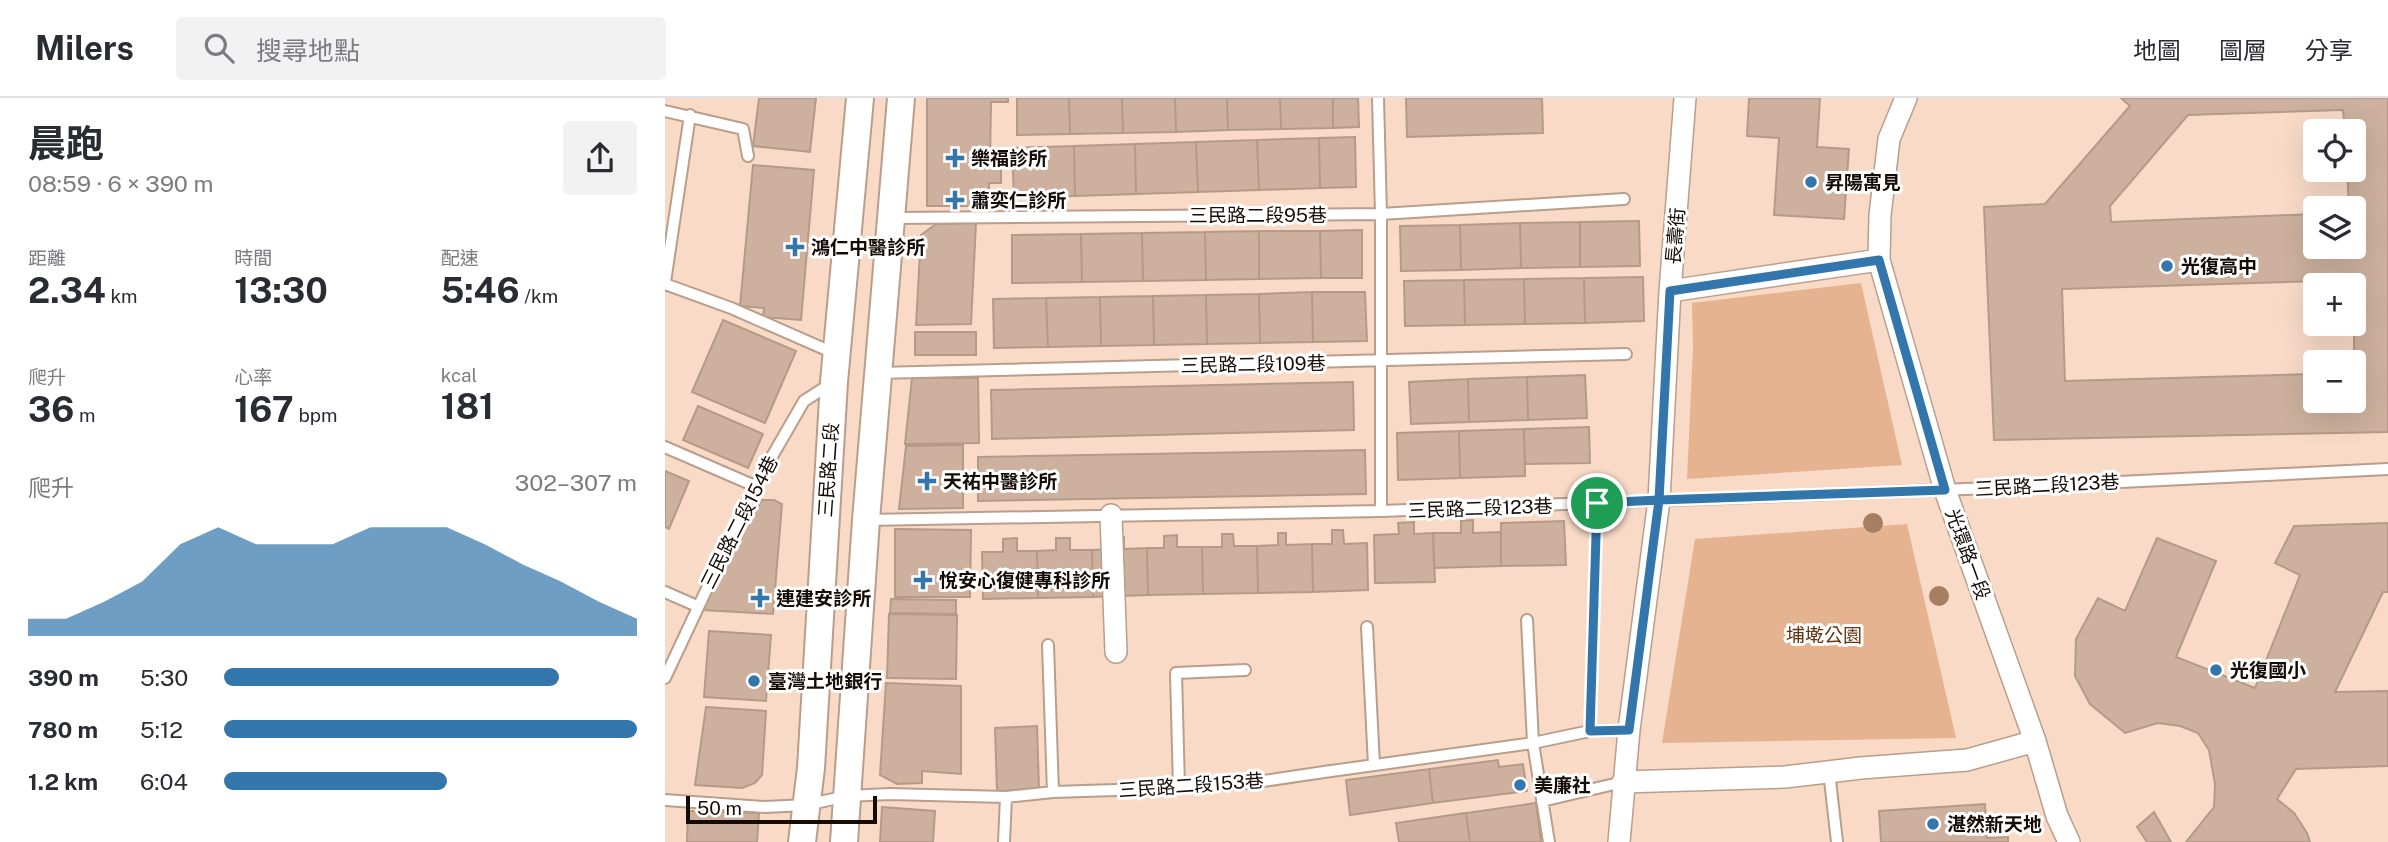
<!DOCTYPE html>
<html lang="zh-TW">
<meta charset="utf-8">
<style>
body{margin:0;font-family:"Public Sans","Noto Sans TC",sans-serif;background:#f2f2f3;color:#2b2b33;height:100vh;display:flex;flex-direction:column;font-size:26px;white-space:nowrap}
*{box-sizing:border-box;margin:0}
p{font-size:23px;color:#7c7c81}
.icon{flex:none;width:38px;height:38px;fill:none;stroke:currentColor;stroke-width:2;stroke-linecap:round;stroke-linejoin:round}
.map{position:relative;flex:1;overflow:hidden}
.sheet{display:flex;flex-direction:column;background:#fff;width:665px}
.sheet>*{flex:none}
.tools{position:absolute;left:1638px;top:21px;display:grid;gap:14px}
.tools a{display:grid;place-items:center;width:63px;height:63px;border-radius:7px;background:#fff;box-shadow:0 7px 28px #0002;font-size:35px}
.scale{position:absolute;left:21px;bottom:18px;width:191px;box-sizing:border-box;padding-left:7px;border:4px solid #150c06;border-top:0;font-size:19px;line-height:24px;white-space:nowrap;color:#150c06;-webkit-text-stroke:5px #fff;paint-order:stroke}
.pin{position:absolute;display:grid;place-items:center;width:60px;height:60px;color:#fff;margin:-30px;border:4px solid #fff;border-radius:50%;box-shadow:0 2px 7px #0007}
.round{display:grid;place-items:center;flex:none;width:74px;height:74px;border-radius:7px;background:#f2f2f3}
.summary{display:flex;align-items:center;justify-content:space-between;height:119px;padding:0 28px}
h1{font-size:38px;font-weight:700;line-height:52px}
.stats{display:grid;grid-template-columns:repeat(3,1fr);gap:10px;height:119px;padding:7px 28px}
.stats div{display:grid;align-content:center}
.stats b{font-size:35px;font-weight:700}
.stats small{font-size:19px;font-weight:400}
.stats p{font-size:19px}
.chart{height:196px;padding:14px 28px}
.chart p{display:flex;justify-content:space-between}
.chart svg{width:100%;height:126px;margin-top:7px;fill:#3376ac;opacity:.7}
ul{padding:0 28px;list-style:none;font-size:23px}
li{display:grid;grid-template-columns:112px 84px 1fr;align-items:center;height:52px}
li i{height:18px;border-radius:9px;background:#3376ac}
header{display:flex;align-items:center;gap:42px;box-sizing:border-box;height:98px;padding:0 35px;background:#fff;border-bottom:2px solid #e1e1e2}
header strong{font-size:33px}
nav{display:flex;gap:38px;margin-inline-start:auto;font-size:24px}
.search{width:490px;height:63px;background:#f2f2f3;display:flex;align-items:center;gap:18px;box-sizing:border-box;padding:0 24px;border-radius:7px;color:#7c7c81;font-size:26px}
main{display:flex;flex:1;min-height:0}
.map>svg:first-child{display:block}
</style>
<header>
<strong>Milers</strong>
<div class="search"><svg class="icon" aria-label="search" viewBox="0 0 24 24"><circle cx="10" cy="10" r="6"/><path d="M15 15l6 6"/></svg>搜尋地點</div>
<nav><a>地圖</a><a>圖層</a><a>分享</a></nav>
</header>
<main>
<section class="sheet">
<div class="summary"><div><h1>晨跑</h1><p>08:59 · 6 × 390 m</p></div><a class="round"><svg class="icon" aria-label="share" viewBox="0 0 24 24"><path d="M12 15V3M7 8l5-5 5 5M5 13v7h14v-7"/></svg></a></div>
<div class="stats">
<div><p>距離</p><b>2.34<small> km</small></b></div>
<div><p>時間</p><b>13:30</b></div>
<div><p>配速</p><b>5:46<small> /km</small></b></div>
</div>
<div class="stats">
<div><p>爬升</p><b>36<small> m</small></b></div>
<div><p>心率</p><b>167<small> bpm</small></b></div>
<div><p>kcal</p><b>181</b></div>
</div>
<div class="chart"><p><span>爬升</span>302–307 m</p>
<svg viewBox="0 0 160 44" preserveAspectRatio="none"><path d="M0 44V38L10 38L20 32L30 25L40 12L50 6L60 12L70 12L80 12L90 6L100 6L110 6L120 12L130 19L140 25L150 32L160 38V44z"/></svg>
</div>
<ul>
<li><b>390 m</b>5:30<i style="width:81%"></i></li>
<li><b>780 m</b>5:12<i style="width:100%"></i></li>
<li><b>1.2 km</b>6:04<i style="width:54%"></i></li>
</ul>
</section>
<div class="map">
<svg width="1723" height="744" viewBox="0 0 1723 744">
<rect width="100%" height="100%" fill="#f8dac7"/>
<path fill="#e6b391" d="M1196 185 1237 367 1022 381 1028 250 1027 205Z
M1242 426 1291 640 997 645 1030 441Z"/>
<path fill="#cdb19e" stroke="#b59a88" stroke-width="2" fill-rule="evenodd" d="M94 0H151L145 54 88 48Z
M262 0H343V4H326L325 64H336V85H324V108H262Z
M352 0H404L405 36 352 37Z
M404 0H457L458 35 405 36Z
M457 0H510L511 34 458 35Z
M510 0H562L563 32 511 34Z
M562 0H615L616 31 563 32Z
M615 0H668V30L616 31Z
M668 0H693L694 29 668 30Z
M741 0H877L878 35 742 39Z
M1084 0H1155L1152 49 1184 51 1179 121 1109 117 1114 40 1082 38Z
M1456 0H1723V334L1329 342 1319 109 1380 106 1465 8ZM1678 12 1680 33H1689V72H1682L1684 110H1689V149H1650V116L1446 124 1445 108 1523 17ZM1686 182V187H1689V303H1650V276L1400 283 1397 191Z
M690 39 691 89 655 90 654 40Z
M654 40 655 90 594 92 592 42Z
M592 42 594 92 533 94 531 44Z
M531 44 533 94 471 96 470 46Z
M470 46 471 96 410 98 409 48Z
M409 48 410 98 349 100 347 50Z
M88 67 149 72 136 222 98 219 99 210 75 208Z
M974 123 975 168 915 169V124Z
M915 124V169L856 170 855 125Z
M311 125 306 226 251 227 256 137 271 126Z
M855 125 856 170 796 172 795 127Z
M795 127 796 172 736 173 735 128Z
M697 132V180H656L655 133Z
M594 133H655L656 180 594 181Z
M594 133V181L541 182 540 134Z
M540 134 541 182 478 183 477 135Z
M477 135 478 183 417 184 416 136Z
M416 136 417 184 347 185V137Z
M978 179 979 223 920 225 919 180Z
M919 180 920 225 860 226 859 181Z
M859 181 860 226 800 227 799 182Z
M799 182 800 227 740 228 739 183Z
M647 194H700L702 243 648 244Z
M647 194 648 244 595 245 594 196Z
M594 196 595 245 542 246 541 197Z
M541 197 542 246 489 247 488 198Z
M488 198 489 247 436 248 435 199Z
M435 199 436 248 383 249 381 200Z
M381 200 383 249 329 250 328 201Z
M58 222 131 253 100 325 27 294Z
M250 234H311V257H250Z
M920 277 922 320 863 322 862 279Z
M862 279 863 322 804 324 803 281Z
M247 280H313L314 345 240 346Z
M803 281 804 324 746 326 744 284Z
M688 284 689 332 327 341 326 292Z
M33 308 98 336 83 370 18 342Z
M924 329 925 365 860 366 859 331Z
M859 331 860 378 795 380 794 333Z
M794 333 795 380 733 382 732 335Z
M298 347V410L234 411 241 348Z
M700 352 701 396 313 403V359Z
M0 373 24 383 4 431 0 429Z
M97 402H109L117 406 108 516 39 512 44 492Z
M808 422V435L836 434V468L769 470 768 435H796V423Z
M899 423 901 467 836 468V425Z
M749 424V436L768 435 770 484 710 485 709 437 734 436 733 425Z
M1723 425V494H1718L1670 594 1723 593V668L1631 671 1612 701 1629 715 1642 735 1645 744H1521L1549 709 1550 686 1544 652 1533 635 1515 628 1493 625 1460 635 1425 606 1410 578 1411 541 1433 500 1460 513 1492 440 1551 463 1511 559 1590 590 1635 477 1610 465 1629 428Z
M230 431 306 432 305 499H230Z
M667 432H678L679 446 702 445 703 492 648 494 647 446H667Z
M613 435H621V447L647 446 648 494 593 495 592 448 613 447Z
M557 436H568L569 448H592L593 495 538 496 537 449H557Z
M512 437V449H537L538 496 483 497 482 450H499V438Z
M459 439V451L482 450 483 497 428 499 427 452 448 451V440Z
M352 440V453H372L373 500 318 501 317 454H338V441Z
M391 440H405V452H427L428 499 373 500 372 453 391 452Z
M226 501 291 502V516L225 515Z
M224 516 292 517 291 581 222 580Z
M44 533 106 537 101 603 39 599Z
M221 585 296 588V676L257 673V685L232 686 215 677Z
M41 609 101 613 97 677 90 685 77 690 30 687Z
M372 628 374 691 332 693 330 630Z
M833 662 834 669 858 666 862 693 768 705 764 671Z
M764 671 768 705 685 717 681 682Z
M871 705 876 744H805L801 715Z
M1320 706 1322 740 1343 739V744H1216L1214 713Z
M217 709 270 713 268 744H215Z
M23 713 94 715 92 744H22Z
M1489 714 1506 744H1482L1472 729Z
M801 715 805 744H734L731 725Z"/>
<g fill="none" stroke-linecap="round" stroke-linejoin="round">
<g stroke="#b99e8b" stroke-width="14">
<path id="service" d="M713 0 716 116V413
M0 13 78 31 83 58
M228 120 716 116 959 101
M0 184 25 17
M0 186 66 210 171 256
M214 275 961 256
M0 349 90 388
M201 422 716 413 1354 389 1723 371
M0 494 32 508
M862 522 868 645 884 744
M702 529 709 667
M383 547 388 694
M0 580 90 388 139 303 167 285
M1164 673 1172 744
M514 690 511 575 580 572
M0 702 100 709 141 707 182 698 225 696 341 699 388 694 514 690 592 684 659 674 868 645 925 633 964 632
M877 703 958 684
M339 744 341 699"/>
</g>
<g stroke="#b99e8b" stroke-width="24">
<path id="minor" d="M1241 0 1224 41 1215 117 1214 162 1280 392 1370 643 1392 718 1404 744
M1005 193 1214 162
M446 417 451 554
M958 684 1120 679 1196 670 1302 662 1370 643
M954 744 964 632 994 402 1005 193 1020 0"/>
</g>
<g stroke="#b99e8b" stroke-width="30">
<path id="tertiary" d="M137 744 146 670 169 284 195 0
M179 744 201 422 236 0"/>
</g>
<path stroke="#b19a8b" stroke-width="4.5" stroke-dasharray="3.5 3.5" stroke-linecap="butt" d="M925 618 931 420"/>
<use href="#service" stroke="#fff" stroke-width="10"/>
<use href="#minor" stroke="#fff" stroke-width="21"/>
<use href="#tertiary" stroke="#fff" stroke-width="26"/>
</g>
<g fill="#a67f63">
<circle cx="1208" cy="425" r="10"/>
<circle cx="1274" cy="498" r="10"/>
</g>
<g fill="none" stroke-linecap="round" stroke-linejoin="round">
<g stroke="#fff" stroke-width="14">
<path id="route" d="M932 405 925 633 964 632 994 402 1280 392 1214 162 1005 193 994 402 932 405"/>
</g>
<use href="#route" stroke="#3376ac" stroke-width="9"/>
</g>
<g fill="#3376ac" stroke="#fff" stroke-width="2.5">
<path d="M286.5 49.5h7v7h7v7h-7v7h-7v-7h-7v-7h7z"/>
<circle cx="1146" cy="84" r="7"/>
<path d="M286.5 91.5h7v7h7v7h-7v7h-7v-7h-7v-7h7z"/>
<path d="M126.5 138.5h7v7h7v7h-7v7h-7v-7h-7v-7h7z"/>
<circle cx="1502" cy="168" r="7"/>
<path d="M258.5 372.5h7v7h7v7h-7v7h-7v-7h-7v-7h7z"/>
<path d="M254.5 471.5h7v7h7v7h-7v7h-7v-7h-7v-7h7z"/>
<path d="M91.5 489.5h7v7h7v7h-7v7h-7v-7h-7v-7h7z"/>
<circle cx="1551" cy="572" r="7"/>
<circle cx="89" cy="583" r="7"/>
<circle cx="855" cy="687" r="7"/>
<circle cx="1268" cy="726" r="7"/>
</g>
<g text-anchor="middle" stroke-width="6" stroke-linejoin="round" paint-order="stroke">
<g font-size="19" font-weight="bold" fill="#150c06" stroke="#fff" text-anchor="start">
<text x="306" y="67">樂福診所</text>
<text x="1160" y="91">昇陽寓見</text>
<text x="306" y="109">蕭奕仁診所</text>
<text x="146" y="156">鴻仁中醫診所</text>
<text x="1516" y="175">光復高中</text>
<text x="278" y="390">天祐中醫診所</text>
<text x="274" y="489">悅安心復健專科診所</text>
<text x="111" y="507">連建安診所</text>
<text x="1565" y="579">光復國小</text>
<text x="103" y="590">臺灣土地銀行</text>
<text x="869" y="694">美廉社</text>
<text x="1282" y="733">湛然新天地</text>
</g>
<g font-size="19" fill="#150c06" stroke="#fff">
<text x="593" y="124">三民路二段95巷</text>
<text transform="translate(1010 138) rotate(-85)" y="7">長壽街</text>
<text transform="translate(588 266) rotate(-1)" y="7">三民路二段109巷</text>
<text transform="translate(163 372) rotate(-86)" y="7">三民路二段</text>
<text transform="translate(1382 387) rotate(-3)" y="7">三民路二段123巷</text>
<text transform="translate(815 410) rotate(-2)" y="7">三民路二段123巷</text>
<text transform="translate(74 424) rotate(-63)" y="7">三民路二段154巷</text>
<text transform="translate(1303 456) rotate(70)" y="7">光環路一段</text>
<text transform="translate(526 687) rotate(-4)" y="7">三民路二段153巷</text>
</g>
<g font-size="19" fill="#633511" stroke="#fff">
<text x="1159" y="544">埔墘公園</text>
</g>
</g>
</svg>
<div class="tools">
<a><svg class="icon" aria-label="locate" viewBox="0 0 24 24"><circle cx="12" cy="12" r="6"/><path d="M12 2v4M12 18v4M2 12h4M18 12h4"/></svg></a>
<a><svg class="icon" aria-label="layers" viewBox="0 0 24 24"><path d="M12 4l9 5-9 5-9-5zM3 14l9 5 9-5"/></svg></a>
<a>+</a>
<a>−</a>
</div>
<div class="scale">50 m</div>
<div class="pin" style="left:932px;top:405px;background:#1e9e55"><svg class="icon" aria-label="arrive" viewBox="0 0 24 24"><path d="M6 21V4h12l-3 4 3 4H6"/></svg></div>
</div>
</main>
